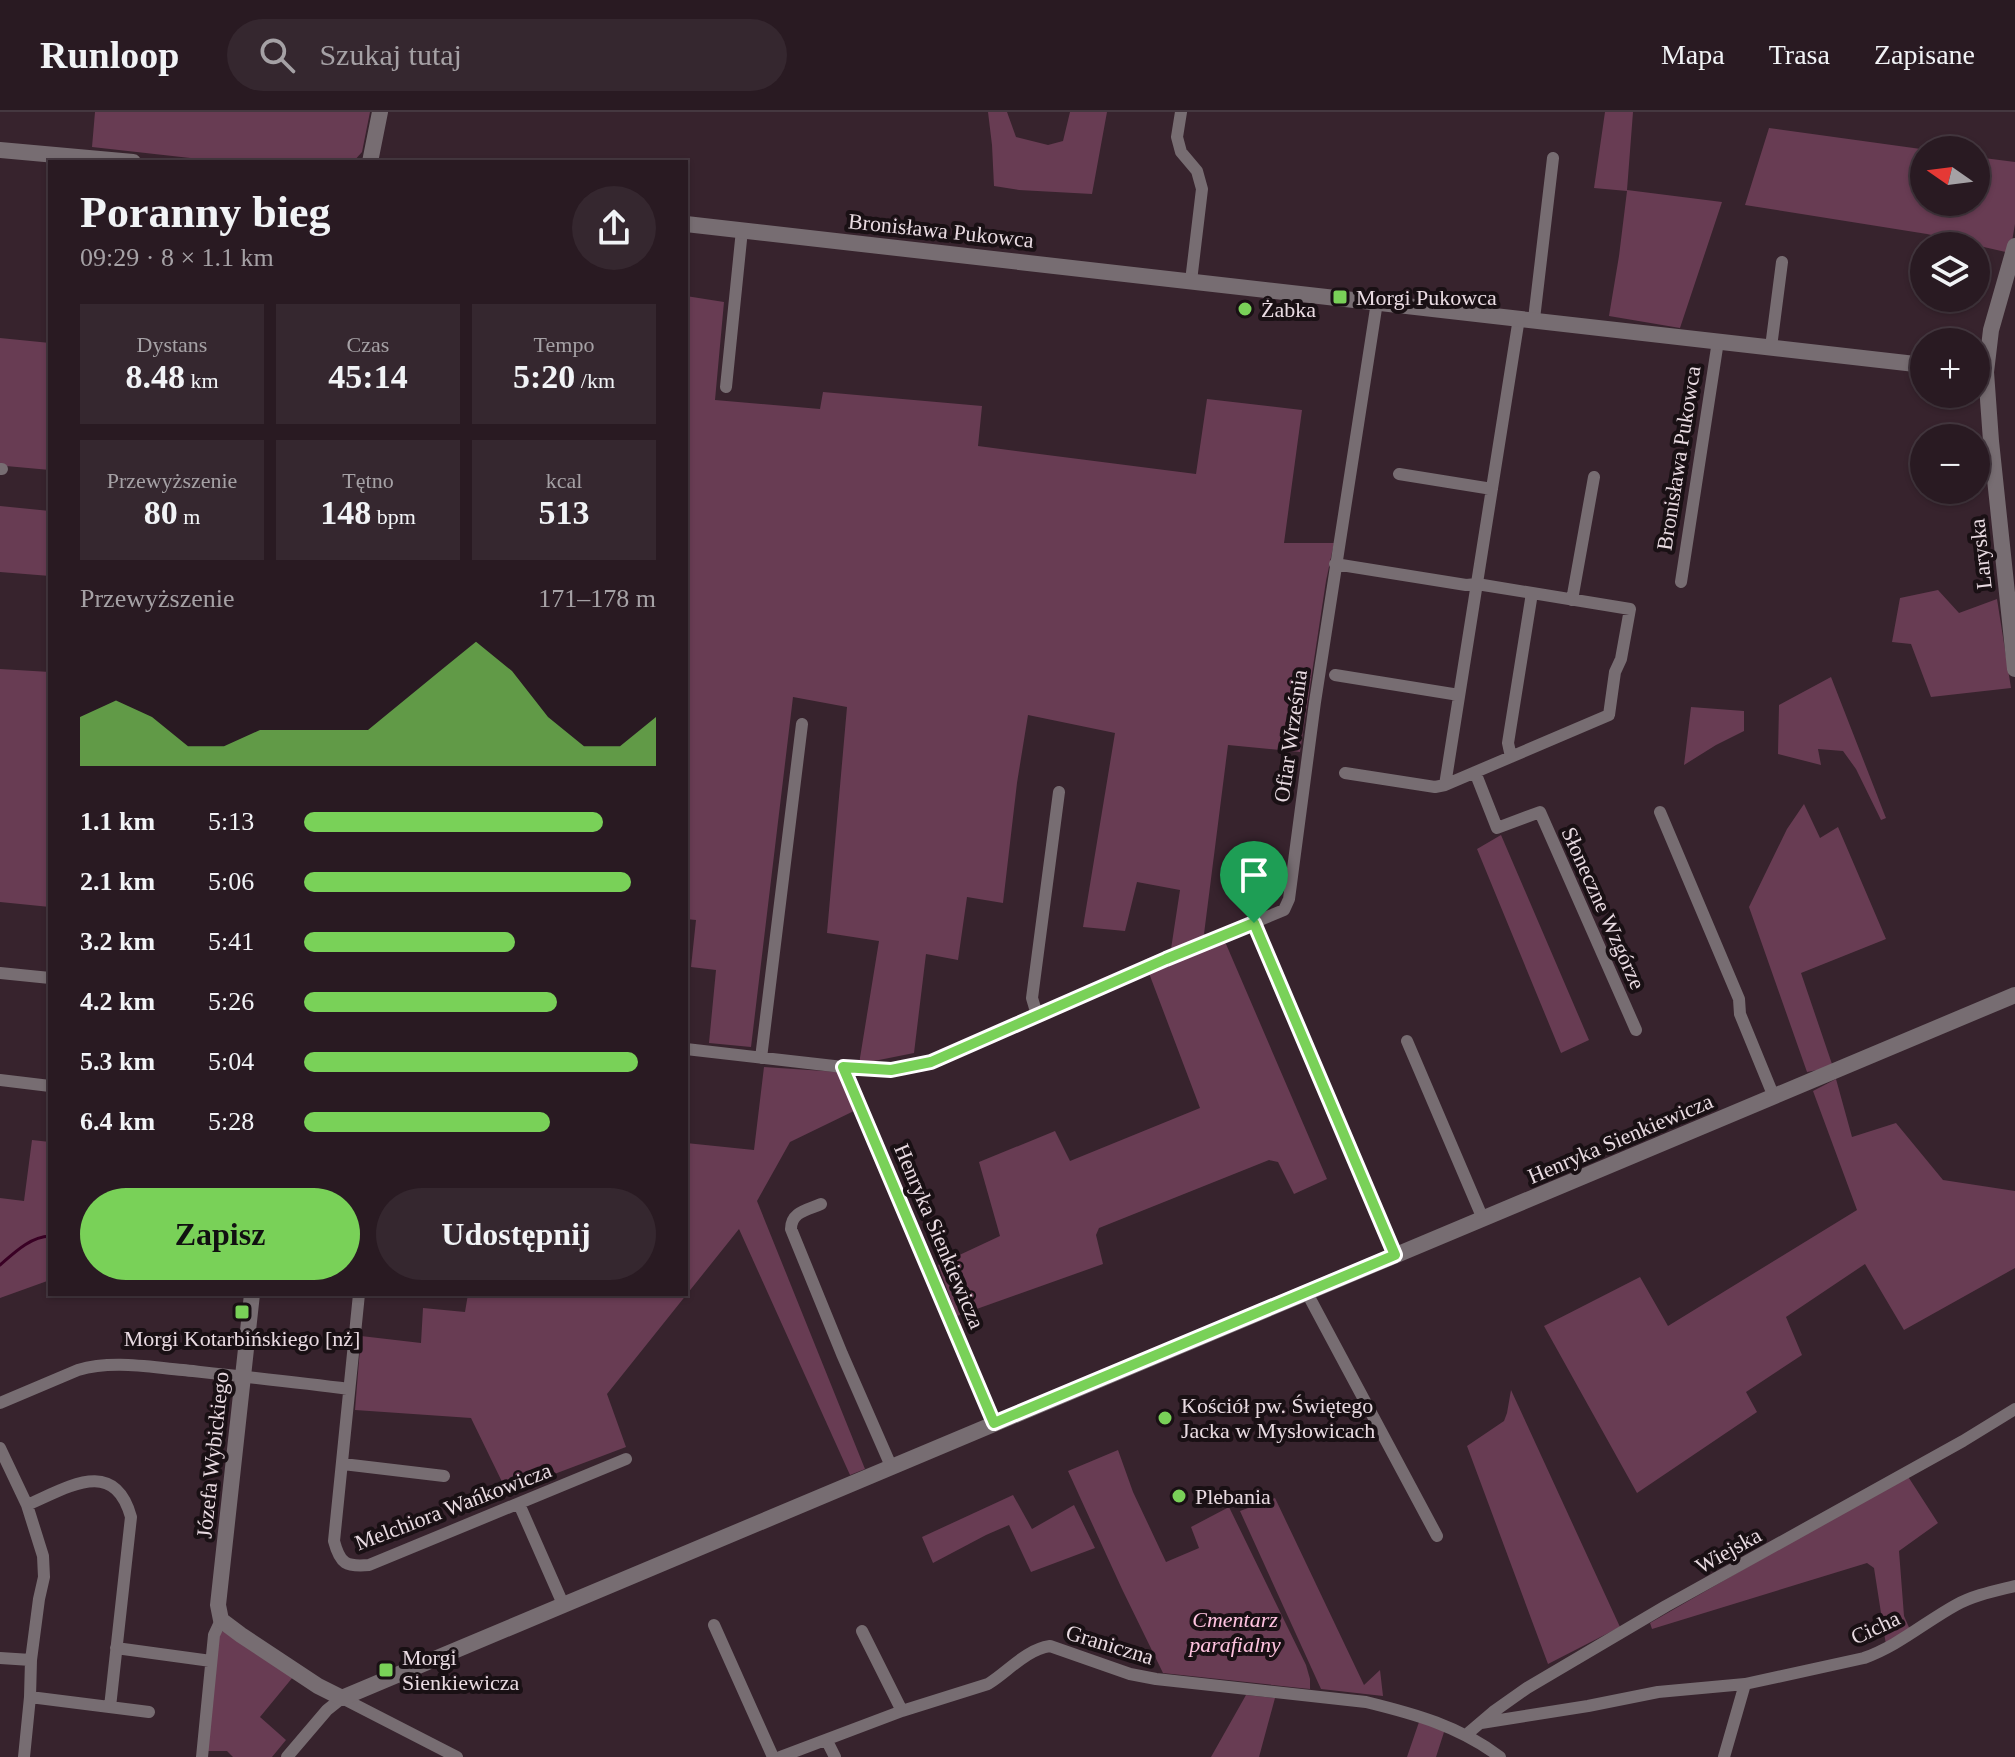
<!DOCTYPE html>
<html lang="pl">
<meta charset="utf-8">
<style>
body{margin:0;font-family:Georgia,serif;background:#35272f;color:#f1f3f6;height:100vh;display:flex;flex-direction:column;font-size:30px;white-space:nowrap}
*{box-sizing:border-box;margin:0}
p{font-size:26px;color:#a5a1a5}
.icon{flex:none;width:44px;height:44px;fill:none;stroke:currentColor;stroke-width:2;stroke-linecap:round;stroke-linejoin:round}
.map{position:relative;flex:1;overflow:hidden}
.sheet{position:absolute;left:48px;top:48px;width:640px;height:1136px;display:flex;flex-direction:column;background:#291a22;border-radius:0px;box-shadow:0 2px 6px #0004,0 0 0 2px #453840}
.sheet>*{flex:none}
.needle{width:52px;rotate:284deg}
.tools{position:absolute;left:1910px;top:24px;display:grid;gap:16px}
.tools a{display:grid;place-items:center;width:80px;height:80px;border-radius:50%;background:#291a22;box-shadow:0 2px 6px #0004,0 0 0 2px #453840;font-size:40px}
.pin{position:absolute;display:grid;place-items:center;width:68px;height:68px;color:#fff;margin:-82px -34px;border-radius:50% 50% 50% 0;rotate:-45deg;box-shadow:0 0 8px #0007}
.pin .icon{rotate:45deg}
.round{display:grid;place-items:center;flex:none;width:84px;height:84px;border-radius:42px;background:#35272f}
.overview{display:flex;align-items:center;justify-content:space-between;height:136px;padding:0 32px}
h1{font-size:44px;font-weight:800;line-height:60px}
.stats{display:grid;grid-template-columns:repeat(3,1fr);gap:12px;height:136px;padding:8px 32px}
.stats div{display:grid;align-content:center;border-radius:0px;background:#35272f;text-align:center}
.stats b{font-size:34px;font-weight:800}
.stats small{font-size:22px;font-weight:400}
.stats p{font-size:22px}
.chart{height:224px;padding:16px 32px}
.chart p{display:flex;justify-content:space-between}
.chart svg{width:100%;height:144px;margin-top:8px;fill:#79d158;opacity:.7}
.primary-button{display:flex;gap:16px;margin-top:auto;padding:16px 32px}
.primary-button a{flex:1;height:92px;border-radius:48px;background:#79d158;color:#111;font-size:32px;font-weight:800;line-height:92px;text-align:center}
.primary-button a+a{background:#35272f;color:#f1f3f6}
ul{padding:0 32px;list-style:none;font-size:26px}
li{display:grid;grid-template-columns:128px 96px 1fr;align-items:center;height:60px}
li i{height:20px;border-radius:10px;background:#79d158}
header{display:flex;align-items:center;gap:48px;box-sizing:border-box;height:112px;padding:0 40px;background:#291a22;border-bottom:2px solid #453840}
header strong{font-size:38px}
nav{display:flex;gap:44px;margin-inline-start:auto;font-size:28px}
.search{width:560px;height:72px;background:#35272f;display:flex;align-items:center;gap:20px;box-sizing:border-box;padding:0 28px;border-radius:44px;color:#a5a1a5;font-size:30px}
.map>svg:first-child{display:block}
</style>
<header>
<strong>Runloop</strong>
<div class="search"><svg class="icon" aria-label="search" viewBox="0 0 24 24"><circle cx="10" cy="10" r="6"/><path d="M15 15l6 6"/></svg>Szukaj tutaj</div>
<nav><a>Mapa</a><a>Trasa</a><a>Zapisane</a></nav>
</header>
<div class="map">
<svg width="2015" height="1645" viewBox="0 0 2015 1645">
<rect width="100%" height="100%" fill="#37232d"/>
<path fill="#683c53" d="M95 0H370L362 40 353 50H226L92 35Z
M988 0H1007L1016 25 1048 33 1063 29 1070 0H1107L1092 82 1019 78 994 74 992 33Z
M1605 0H1633L1627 78 1722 90 1680 216 1609 204 1619 144 1627 79 1594 76Z
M1769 16 1928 38H1924V90H1976V45L2015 50V112L2010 141 1927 122 1745 93Z
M686 184 724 190 715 288 820 297 823 280 982 294 978 334 1196 362 1207 287 1302 298 1284 431H1334L1326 469 1300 640 1228 633 1204 822 1226 832 1327 1067 1294 1082 1278 1050 1269 1048 1099 1116 1096 1123 1103 1152 957 1204 938 1153 1000 1124 979 1050 1055 1019 1070 1049 1200 996 1144 848 1171 837 1180 778 1137 770 1125 819 1083 815 1115 621 1028 603 1017 671 1003 791 967 785 958 848 926 842 914 941 859 952 879 829 827 821 847 595 793 585 751 935 709 931 716 858 691 855 696 808 686 807Z
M0 226 50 231V358L6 354 0 359Z
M0 394 50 399V464L0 460Z
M1938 478 1959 501 1997 487 2011 576 1931 585 1911 532 1892 530 1900 486Z
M0 557 50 560V594L46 634 50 635V795L0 790Z
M1831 565 1886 706 1881 708 1856 657 1843 639 1818 637 1821 653 1778 642 1779 593Z
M1691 595 1744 599V619L1716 633 1684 653Z
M1804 692 1820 726 1838 715 1886 827 1801 861 1833 955 1807 960 1749 795 1787 717Z
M1501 723 1589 928 1561 941 1477 737Z
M764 955 839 960 856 998 790 1030 757 1089 865 1357 850 1363 739 1117 607 1282 626 1335 507 1380 471 1306 355 1298 361 1224 421 1231 423 1196 465 1200 468 1182H686V1031L754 1038Z
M1836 967 1852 1025 1896 1011 1943 1068 2015 1079V1156L1904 1218 1865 1152 1786 1205 1802 1243 1746 1280 1757 1300 1637 1381 1544 1214 1640 1165 1668 1214 1857 1098 1813 979Z
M32 1028 50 1030V1168L0 1186V1086L24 1089Z
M1511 1278 1620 1515 1548 1552 1467 1334 1504 1309 1507 1301Z
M1118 1338 1133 1380 1166 1450 1199 1436 1191 1415 1229 1395 1306 1553 1310 1567V1577L1163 1561 1122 1477 1068 1359Z
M1907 1363 1938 1411 1899 1439 1904 1504 1911 1520 1886 1533 1874 1456 1867 1451 1652 1517 1650 1511Z
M1013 1383 1032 1417 1074 1393 1095 1436 1031 1460 1009 1413 986 1423 933 1451 922 1425Z
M1275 1386 1364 1573 1380 1558 1383 1584 1321 1577 1240 1399Z
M225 1518 293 1565 260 1605 286 1628 272 1645H233L227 1639H205L217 1522Z
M1246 1583 1275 1586 1259 1645H1211Z
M1419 1610 1445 1617 1436 1645H1407Z"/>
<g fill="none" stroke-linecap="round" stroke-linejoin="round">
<path stroke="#390024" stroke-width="3" d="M0 1153C15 1140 30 1125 50 1124"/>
<path stroke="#776d72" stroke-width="12" d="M1181 0 1177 25 1181 40 1197 59 1202 77 1191 169
M1534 207 1553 46
M1771 235 1782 150
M726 275 742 118
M0 357H2
M1399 362 1492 377
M1335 452 1466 473 1477 472 1630 497 1621 547 1615 560 1609 603 1445 673 1435 675 1345 661
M1681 470 1718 229
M1572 488 1594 365
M1335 563 1459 583
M1511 645 1508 631 1532 481
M1475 660 1497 716 1540 700 1636 918
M1445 673 1519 206
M1660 700 1739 887 1740 902 1774 985
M1254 811 1395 1143
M0 861 50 866
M1037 903 1032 886 1059 680
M1407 929 1483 1107
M686 937 843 955 891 958 931 950 1166 847 1284 798 1289 787 1315 590 1377 190
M761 946 802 612
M843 955 994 1311
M0 968 50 974
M821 1092C807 1098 791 1100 791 1117L842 1242 891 1354
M1307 1181 1437 1424
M359 1182 334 1429C340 1452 346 1455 369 1453L626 1347
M0 1291 78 1258C112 1248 148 1255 183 1258 238 1264 294 1270 349 1277
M0 1336 27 1393 43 1444 44 1465 39 1487 31 1548 30 1585 24 1645
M343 1352 444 1364
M519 1392 563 1492
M27 1393C67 1376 114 1344 131 1405L110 1595
M714 1513 773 1645
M862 1519 902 1599
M116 1536 211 1549
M0 1546 31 1548
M30 1585 149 1600
M1481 1611 1588 1594 1658 1580 1745 1572 1864 1546C1898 1534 1925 1510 1956 1493 1974 1483 1995 1479 2015 1474
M1466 1623 1493 1600 1527 1576 1666 1494 1963 1329 2015 1297
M827 1629 835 1645
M202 1645 214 1523 221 1508
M287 1645 327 1598 342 1586 457 1645
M780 1645 902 1599 988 1572C1009 1559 1025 1538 1050 1534L1130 1562 1156 1567 1366 1590C1415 1602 1459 1614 1500 1645
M1724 1645 1745 1572"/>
<path stroke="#776d72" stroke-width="16" d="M0 38 133 50
M370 50 380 0
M686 112 1924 253
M2015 134 1991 218 1986 260 1991 329 2015 557
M252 1182 218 1493 221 1508 241 1523 318 1574 342 1586 2015 883"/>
</g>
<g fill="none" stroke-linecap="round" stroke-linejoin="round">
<g stroke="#fff" stroke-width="16">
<path id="route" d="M1254 811 1395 1143 994 1311 843 955 891 958 931 950 1166 847Z"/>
</g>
<use href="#route" stroke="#79d158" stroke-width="10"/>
</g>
<g fill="#79d158" stroke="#191014" stroke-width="3">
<rect x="1332" y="177" width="16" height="16" rx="4"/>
<circle cx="1245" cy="197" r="8"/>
<rect x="234" y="1192" width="16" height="16" rx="4"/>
<circle cx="1165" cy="1306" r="8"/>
<circle cx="1179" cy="1384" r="8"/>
<rect x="378" y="1550" width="16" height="16" rx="4"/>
</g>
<g text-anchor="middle" stroke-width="8" stroke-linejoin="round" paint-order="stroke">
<g font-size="22" fill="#e9dbe2" stroke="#191014">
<text transform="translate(941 118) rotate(6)" y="8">Bronisława Pukowca</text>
<text transform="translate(1678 346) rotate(-81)" y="8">Bronisława Pukowca</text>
<text transform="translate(1980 442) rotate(-96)" y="8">Laryska</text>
<text transform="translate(1290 624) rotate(-82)" y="8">Ofiar Września</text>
<text transform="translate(1604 796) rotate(66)" y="8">Słoneczne Wzgórze</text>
<text transform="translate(1620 1026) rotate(-23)" y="8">Henryka Sienkiewicza</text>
<text transform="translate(940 1124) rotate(67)" y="8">Henryka Sienkiewicza</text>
<text transform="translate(212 1343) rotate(-84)" y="8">Józefa Wybickiego</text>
<text transform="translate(453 1394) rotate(-21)" y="8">Melchiora Wańkowicza</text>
<text transform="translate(1728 1438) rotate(-29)" y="8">Wiejska</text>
<text transform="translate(1875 1515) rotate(-25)" y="8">Cicha</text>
<text transform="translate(1110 1532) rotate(17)" y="8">Graniczna</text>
</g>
<g font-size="22" fill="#e9dbe2" stroke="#191014" text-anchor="start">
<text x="1356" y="193">Morgi Pukowca</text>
<text x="1261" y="205">Żabka</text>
<text x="242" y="1234" text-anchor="middle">Morgi Kotarbińskiego [nż]</text>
<text x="1181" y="1301">Kościół pw. Świętego<tspan x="1181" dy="25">Jacka w Mysłowicach</tspan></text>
<text x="1195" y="1392">Plebania</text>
<text x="402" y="1553">Morgi<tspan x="402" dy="25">Sienkiewicza</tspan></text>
</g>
<g font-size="22" font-style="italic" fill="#ffc3e0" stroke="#191014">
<text x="1235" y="1515">Cmentarz<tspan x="1235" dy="25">parafialny</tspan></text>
</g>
</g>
</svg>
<div class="tools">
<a><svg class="needle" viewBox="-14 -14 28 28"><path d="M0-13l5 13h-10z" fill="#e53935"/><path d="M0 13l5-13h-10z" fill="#a5a1a5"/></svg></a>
<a><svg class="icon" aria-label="layers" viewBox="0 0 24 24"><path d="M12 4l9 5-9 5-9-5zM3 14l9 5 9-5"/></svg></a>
<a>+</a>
<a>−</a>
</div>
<div class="pin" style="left:1254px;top:811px;background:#1e9e55"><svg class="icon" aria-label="arrive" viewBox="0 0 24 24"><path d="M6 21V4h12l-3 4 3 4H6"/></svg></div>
<section class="sheet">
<div class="overview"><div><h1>Poranny bieg</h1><p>09:29 · 8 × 1.1 km</p></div><a class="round"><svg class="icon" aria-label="share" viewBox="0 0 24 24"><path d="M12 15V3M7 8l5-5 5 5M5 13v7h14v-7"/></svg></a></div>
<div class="stats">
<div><p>Dystans</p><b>8.48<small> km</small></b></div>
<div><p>Czas</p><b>45:14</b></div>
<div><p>Tempo</p><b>5:20<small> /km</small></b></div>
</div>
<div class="stats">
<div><p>Przewyższenie</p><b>80<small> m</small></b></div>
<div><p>Tętno</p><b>148<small> bpm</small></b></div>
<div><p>kcal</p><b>513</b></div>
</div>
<div class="chart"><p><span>Przewyższenie</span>171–178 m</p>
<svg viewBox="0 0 160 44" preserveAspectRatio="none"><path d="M0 44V29L10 24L20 29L30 38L40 38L50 33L60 33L70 33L80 33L90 24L100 15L110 6L120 15L130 29L140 38L150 38L160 29V44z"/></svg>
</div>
<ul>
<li><b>1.1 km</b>5:13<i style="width:85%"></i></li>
<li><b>2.1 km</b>5:06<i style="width:93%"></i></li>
<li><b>3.2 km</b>5:41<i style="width:60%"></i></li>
<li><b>4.2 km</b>5:26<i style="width:72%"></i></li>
<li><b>5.3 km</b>5:04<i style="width:95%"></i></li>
<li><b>6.4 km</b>5:28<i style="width:70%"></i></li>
</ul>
<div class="primary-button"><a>Zapisz</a><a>Udostępnij</a></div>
</section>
</div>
